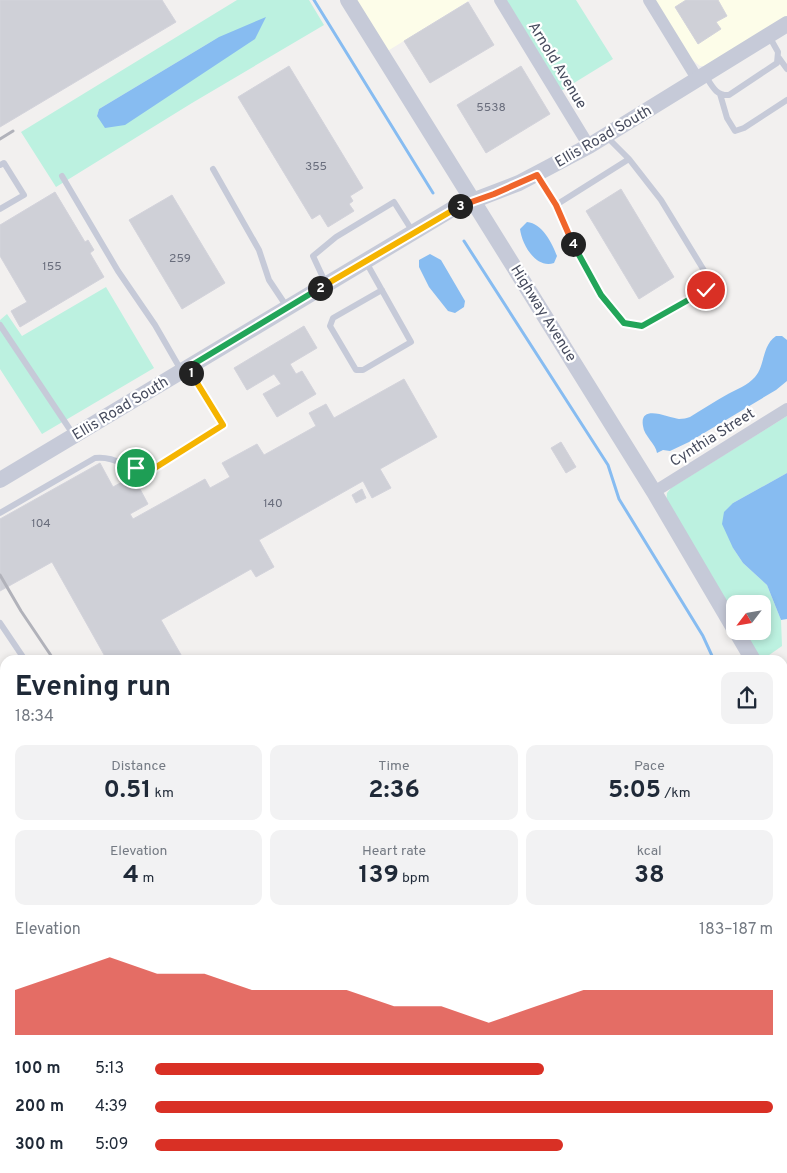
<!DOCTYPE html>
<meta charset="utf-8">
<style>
body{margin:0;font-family:Overpass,sans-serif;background:#f2f2f3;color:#1f2937;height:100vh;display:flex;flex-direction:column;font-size:19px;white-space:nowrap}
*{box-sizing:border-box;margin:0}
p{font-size:16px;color:#747a83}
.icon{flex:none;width:28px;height:28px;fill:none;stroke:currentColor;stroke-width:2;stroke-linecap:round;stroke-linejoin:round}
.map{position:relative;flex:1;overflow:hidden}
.details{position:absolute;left:0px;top:655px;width:788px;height:519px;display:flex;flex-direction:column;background:#fff;border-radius:15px 15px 0 0;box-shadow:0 2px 8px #0003}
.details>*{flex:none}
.needle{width:32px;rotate:239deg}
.fabs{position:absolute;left:726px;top:595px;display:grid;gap:10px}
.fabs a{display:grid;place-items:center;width:45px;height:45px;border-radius:10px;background:#fff;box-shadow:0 2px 8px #0003;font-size:25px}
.pin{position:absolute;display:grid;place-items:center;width:42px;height:42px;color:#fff;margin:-21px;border:2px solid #fff;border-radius:50%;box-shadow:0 1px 5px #0007}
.km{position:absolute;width:25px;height:25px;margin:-12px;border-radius:50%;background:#222;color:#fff;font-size:14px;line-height:25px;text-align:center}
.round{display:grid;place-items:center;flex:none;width:52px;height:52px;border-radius:10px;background:#f2f2f3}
.summary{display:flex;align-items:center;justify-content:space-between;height:85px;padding:0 15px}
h1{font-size:28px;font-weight:700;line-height:38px}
.figures{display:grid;grid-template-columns:repeat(3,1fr);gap:8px;height:85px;padding:5px 15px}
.figures div{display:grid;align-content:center;border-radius:10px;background:#f2f2f3;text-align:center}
.figures b{font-size:25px;font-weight:700}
.figures small{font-size:14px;font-weight:400}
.figures p{font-size:14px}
.chart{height:140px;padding:10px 15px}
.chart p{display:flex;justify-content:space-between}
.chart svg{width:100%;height:90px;margin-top:5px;fill:#d93025;opacity:.7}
ul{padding:0 15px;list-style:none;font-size:16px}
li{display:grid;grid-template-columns:80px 60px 1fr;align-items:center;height:38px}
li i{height:12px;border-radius:6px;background:#d93025}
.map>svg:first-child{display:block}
</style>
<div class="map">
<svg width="787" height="1173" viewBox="0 0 787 1173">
<rect width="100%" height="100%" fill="#f2f0ef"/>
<path fill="#fdfde9" d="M354 0H470L386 52Z
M653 0H787V16L708 66H700L690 58Z
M787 805V986L783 989 782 808Z"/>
<path fill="#bcf1e0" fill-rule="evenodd" d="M237 0H309L324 25 192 103 56 187 21 132ZM219 37 97 116 99 109Z
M505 0H576L613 59 561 91Z
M106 287 154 368 42 434 0 369V320L7 314 22 336Z
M787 416V473L733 503V548L743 563 767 585 781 620 782 646 762 660H759L742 631H762V604H735V620L666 504 667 493 671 488Z
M787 986V1013L783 1015V989Z
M787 1052V1173H424L421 1169H782V1054Z
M90 1169H320L323 1173H89Z"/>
<path fill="#87bcf1" d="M266 17 255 39 125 125 105 128 97 116 99 109 219 37Z
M527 222C542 223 552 243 557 256L554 263C536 269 522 245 520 229Z
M430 254 441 260 465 301 464 307 455 313 448 311 429 287 419 267V260Z
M776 336H782L787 340V381L776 390 689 442 670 451 663 450 657 453C656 444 644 436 643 426 639 403 669 418 679 419 683 419 687 418 690 417 703 409 715 401 728 394 737 389 747 386 755 377 765 366 762 345 776 336Z
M787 473V619L781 620 767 585 743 563 733 548 722 524 724 512 733 503Z
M787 1013V1052L783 1054V1015Z"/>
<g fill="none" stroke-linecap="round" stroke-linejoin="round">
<path stroke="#87bcf1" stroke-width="3" d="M314 0 433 193
M464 241 608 465 619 499 703 636 714 660
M782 786 787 784"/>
</g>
<path fill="#cfd0d7" stroke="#d3d3db" d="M0 0H162L176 22 0 127Z
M686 0H718L727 16 716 22 721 29 698 44 675 7Z
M468 2 494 45 430 83 404 41Z
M289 66 363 188 350 196 353 201 349 204 354 211 328 227 320 214 312 219 238 97Z
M521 66 550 114 486 153 457 105Z
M621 189 674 277 639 299 586 211Z
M55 192 85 242 88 240 94 250 90 253 104 277 20 327 11 311 27 302 0 256V225Z
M172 195 225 283 182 309 129 220Z
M304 326 317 348 290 364 296 374 302 371 316 394 277 417 263 394 281 384 274 374 247 390 234 368Z
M404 379 437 437 380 469 391 488 372 498 363 481 259 540 274 567 256 577 251 569 161 620 184 660H107L52 562 0 591V519L100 463 113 487 133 476 148 504 130 514 133 519 205 479 210 488 230 477 222 463 257 444 264 455 316 426 309 413 326 404 334 418Z
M561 442 576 467 566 473 551 448Z
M362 489 366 498 356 503 352 495Z
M782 897 787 905V917L782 920Z
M782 937 787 946V948L782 950Z
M5 1021V1031L0 1023Z
M0 1059 5 1067V1097L0 1100Z
M0 1155 5 1163V1169H8L11 1173H0Z"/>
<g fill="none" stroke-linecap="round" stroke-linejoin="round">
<path stroke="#c6cad8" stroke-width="6" d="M779 58 787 69
M705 75C712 86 716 96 729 95L777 63 778 52 769 36
M720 94 727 118 735 131 744 128 787 100
M0 165 4 163 24 195 0 209
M213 169 259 250 269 280 287 307
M537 175 556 205 577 254 601 295 624 323 642 326 706 290 708 277 661 200 629 159 607 137
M62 176 118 271 155 325 181 370
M556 205 629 159
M366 262 411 342 363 370H356L330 326 333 318 382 290
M326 284 313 256 336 237 394 202 413 232
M0 325 73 434
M0 513 95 458C117 455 131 473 150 471L223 425 188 369
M0 623 25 660
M782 855 787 853
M782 970 787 967"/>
<path stroke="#c6cad8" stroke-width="12" d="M500 0 589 146
M649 0 698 80
M654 492 787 409
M0 848 5 845"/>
<path stroke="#c6cad8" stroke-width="16" d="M348 0 654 492 735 630
M0 480 454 208 519 183 589 146 787 24
M736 631 753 660
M782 710 787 718"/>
<path stroke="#aeb5d0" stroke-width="21" d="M0 747 5 753
M342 1169 345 1173"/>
<path stroke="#b1b2ba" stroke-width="3" d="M0 139 13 131
M0 575 21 611 54 660
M0 671 5 676
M0 682 5 688
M397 1169 400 1173
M51 1173 53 1169"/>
</g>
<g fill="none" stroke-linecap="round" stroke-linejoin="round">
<g stroke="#fff" stroke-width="10">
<path id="split-1" d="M136 468 144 472 150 471 223 425 191 373"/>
</g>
<g stroke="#fff" stroke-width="10">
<path id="split-2" d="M191 373 187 368 320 288"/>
</g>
<g stroke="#fff" stroke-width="10">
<path id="split-3" d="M320 288 460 206"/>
</g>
<g stroke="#fff" stroke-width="10">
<path id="split-4" d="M460 206 494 194 537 175 556 205 573 244"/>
</g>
<g stroke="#fff" stroke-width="10">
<path id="split-5" d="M573 244 601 295 624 323 642 326 706 290"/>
</g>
<use href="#split-1" stroke="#f5b400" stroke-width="6"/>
<use href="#split-2" stroke="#22a559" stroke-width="6"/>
<use href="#split-3" stroke="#f5b400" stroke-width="6"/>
<use href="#split-4" stroke="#f0652b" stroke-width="6"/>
<use href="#split-5" stroke="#22a559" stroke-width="6"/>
</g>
<g text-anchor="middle" stroke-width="4.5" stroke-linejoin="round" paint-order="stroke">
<g font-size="12" fill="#696d7c">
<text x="491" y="111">5538</text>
<text x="316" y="170">355</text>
<text x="180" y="262">259</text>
<text x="52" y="270">155</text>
<text x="273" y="507">140</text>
<text x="41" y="527">104</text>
</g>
<g font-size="15" fill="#474c5e" stroke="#fff">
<text transform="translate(558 65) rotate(59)" y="5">Arnold Avenue</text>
<text transform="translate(603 136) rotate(-30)" y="5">Ellis Road South</text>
<text transform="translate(544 313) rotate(58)" y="5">Highway Avenue</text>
<text transform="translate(120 408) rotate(-31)" y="5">Ellis Road South</text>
<text transform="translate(712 437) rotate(-32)" y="5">Cynthia Street</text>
</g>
</g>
</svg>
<div class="fabs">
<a><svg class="needle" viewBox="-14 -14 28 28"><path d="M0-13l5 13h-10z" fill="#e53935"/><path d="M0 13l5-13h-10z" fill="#747a83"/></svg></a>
</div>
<div class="pin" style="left:136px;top:468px;background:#1e9e55"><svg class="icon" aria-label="arrive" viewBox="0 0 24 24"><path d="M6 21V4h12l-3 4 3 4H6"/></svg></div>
<div class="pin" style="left:706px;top:290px;background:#d93025"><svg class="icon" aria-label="check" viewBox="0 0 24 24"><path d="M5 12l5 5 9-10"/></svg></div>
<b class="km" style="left:191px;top:373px">1</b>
<b class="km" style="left:320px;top:288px">2</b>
<b class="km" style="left:460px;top:206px">3</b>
<b class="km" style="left:573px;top:244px">4</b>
<section class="details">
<div class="summary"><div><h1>Evening run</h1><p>18:34</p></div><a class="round"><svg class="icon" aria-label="share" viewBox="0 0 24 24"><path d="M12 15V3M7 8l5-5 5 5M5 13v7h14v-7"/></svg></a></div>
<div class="figures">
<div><p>Distance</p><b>0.51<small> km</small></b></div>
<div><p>Time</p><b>2:36</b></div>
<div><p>Pace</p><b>5:05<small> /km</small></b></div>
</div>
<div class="figures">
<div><p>Elevation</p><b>4<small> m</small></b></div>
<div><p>Heart rate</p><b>139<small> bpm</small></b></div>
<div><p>kcal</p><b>38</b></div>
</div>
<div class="chart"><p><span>Elevation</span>183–187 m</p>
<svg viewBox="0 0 160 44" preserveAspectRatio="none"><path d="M0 44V22L10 14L20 6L30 14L40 14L50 22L60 22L70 22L80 30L90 30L100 38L110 30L120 22L130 22L140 22L150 22L160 22V44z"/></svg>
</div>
<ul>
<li><b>100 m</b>5:13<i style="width:63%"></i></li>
<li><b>200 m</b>4:39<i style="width:100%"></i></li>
<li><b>300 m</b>5:09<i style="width:66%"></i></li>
</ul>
</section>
</div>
